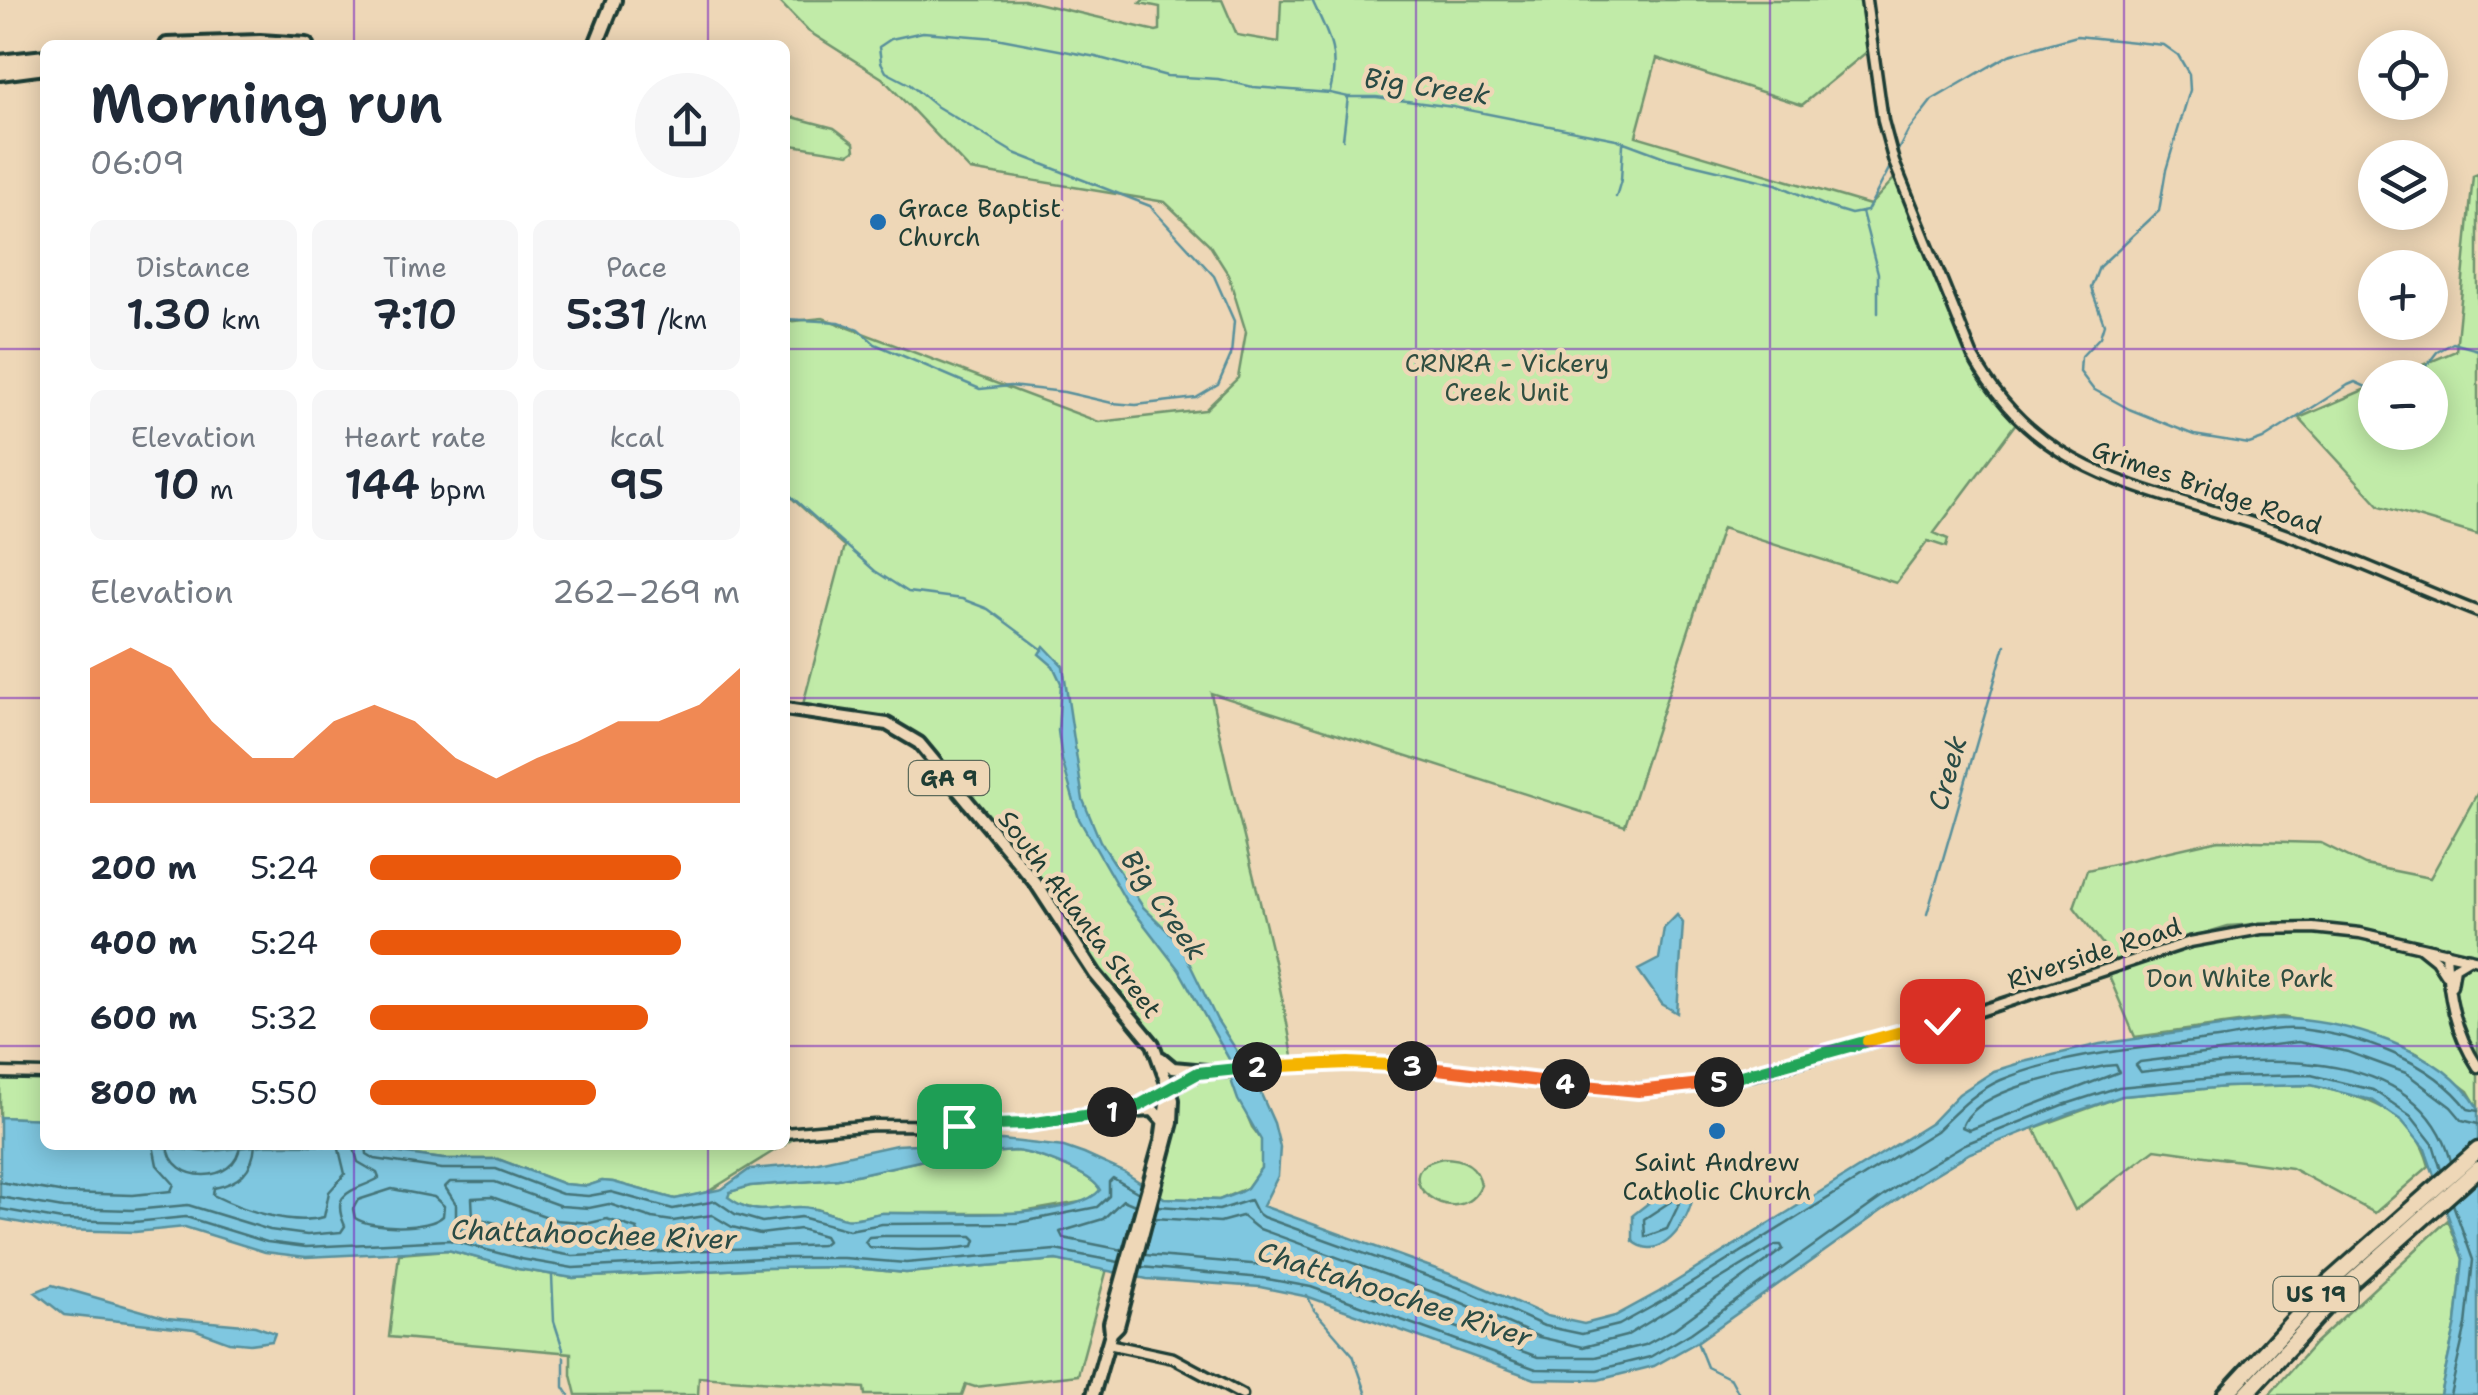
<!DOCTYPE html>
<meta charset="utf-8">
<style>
body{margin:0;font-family:"Shantell Sans",sans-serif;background:#f6f6f7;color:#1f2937;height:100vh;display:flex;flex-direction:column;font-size:38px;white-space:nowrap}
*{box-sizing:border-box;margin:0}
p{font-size:32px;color:#747a83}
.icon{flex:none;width:55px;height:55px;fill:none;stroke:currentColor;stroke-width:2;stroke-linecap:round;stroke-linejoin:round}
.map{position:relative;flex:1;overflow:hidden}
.details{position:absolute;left:40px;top:40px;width:750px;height:1110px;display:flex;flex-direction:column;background:#fff;border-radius:15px;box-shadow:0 5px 25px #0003}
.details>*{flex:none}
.fabs{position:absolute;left:2358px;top:30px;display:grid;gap:20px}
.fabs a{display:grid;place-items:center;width:90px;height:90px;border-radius:50%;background:#fff;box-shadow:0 5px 25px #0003;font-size:50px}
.pin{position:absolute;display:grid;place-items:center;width:85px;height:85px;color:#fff;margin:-42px;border-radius:20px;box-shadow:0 5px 15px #0006}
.km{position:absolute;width:50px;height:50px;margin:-25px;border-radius:50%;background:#222;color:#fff;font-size:28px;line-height:50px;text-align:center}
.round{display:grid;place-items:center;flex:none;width:105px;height:105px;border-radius:52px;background:#f6f6f7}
.overview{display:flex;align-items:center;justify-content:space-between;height:170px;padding:0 50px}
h1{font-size:55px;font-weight:600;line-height:75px}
.stats{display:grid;grid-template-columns:repeat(3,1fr);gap:15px;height:170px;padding:10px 50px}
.stats div{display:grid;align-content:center;border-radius:15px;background:#f6f6f7;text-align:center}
.stats b{font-size:42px;font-weight:600}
.stats small{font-size:28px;font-weight:400}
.stats p{font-size:28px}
.chart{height:280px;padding:20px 50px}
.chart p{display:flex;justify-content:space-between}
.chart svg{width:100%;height:180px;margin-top:10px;fill:#ea580c;opacity:.7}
ul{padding:0 50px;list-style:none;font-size:32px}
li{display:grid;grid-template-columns:160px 120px 1fr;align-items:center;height:75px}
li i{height:25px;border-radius:12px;background:#ea580c}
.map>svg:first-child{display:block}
</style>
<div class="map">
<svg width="2478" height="1395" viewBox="0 0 2478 1395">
<rect width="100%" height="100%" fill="#eed7b7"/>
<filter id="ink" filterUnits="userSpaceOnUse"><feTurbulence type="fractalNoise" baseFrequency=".01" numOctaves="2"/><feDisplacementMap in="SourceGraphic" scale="20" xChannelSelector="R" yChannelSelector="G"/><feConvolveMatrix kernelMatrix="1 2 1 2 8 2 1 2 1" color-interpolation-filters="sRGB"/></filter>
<g filter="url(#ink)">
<path fill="#c1eba8" stroke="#70946e" stroke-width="2.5" d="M778 0H1024L1156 31 1160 30V7L1140 3 1143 0H1222L1237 35 1279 42 1281 0H1863L1874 46 1802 105 1657 58 1636 136 1870 205 1903 169 1984 380 2016 423 1934 533 1948 539 1946 547 1928 541 1896 583 1722 528 1625 826 1211 693C1235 817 1274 938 1294 1063L1212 1066 1173 1076 1161 1054 936 761 888 726 801 712 845 546 785 492V322L823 318 1099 422 1205 410 1238 378 1246 332 1228 274 1209 244 1165 202 970 170 882 78 808 31Z
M785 115 834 128 854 143 855 150 849 154 785 144Z
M2478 174V535L2380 506 2299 418 2375 385V432H2430V378L2394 377 2456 351 2473 176Z
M2478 792V1108L2468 1091 2417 1053 2353 1030 2282 1017 2135 1037 2108 974 2190 942 2284 928 2285 922 2228 926 2115 960 2074 907 2087 870 2219 840 2321 843 2365 865 2430 878Z
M0 1076 45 1077V1119L0 1117Z
M1201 1079H1232L1252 1127 1262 1140 1261 1168 1247 1188 1219 1200 1164 1198 1159 1194 1176 1129 1180 1089Z
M2311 1085C2362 1097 2414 1108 2429 1166L2375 1213 2291 1168 2155 1149 2075 1210 2034 1128 2122 1096 2226 1087Z
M806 1131 706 1193 675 1199 613 1182 602 1181 588 1186 564 1184 498 1159H443L363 1148 306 1145H785V1132Z
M1015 1151C1035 1153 1093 1173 1101 1191L1086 1201 1017 1213H882L849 1220 817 1209 786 1208 765 1212 740 1205 728 1198 729 1192 750 1186 838 1179 937 1157Z
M1443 1158C1462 1158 1478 1165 1481 1185 1458 1238 1377 1171 1443 1158Z
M2448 1220 2463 1259 2456 1323 2440 1395H2269L2315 1343Z
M448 1250 518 1269 573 1278 763 1268 844 1267 906 1273 1056 1260 1107 1269 1078 1375 975 1387 966 1384 962 1395H865L864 1388 699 1377 698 1395H576L571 1375V1353L389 1337 399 1254Z"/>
<path fill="#7fc7e0" stroke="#59909b" stroke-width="2.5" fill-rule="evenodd" d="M1044 646 1063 666 1083 800 1100 841 1143 907 1179 942 1217 1020 1253 1076 1274 1123 1280 1147 1278 1176 1263 1206 1469 1281 1547 1316 1584 1324 1615 1316 1659 1292 1931 1123 1959 1094 1994 1071 2023 1062 2100 1044 2276 1019C2342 1018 2443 1049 2478 1108V1395H2440L2456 1323 2463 1259 2425 1149 2402 1121 2371 1100 2311 1085 2226 1087 2122 1096 2066 1115 1970 1153 1922 1182 1697 1342 1654 1366 1598 1380 1535 1379 1309 1297 1260 1287 1147 1279 1056 1260 906 1273 844 1267 763 1268 573 1278 518 1269 448 1250 306 1257 265 1252 185 1227 135 1232 61 1230 0 1219V1117L45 1119V1145H139L205 1152 267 1145H306L363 1148 443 1159H498L564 1184 587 1186 602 1181 613 1182 675 1199 722 1189 750 1169 809 1164 896 1145 1002 1140 1064 1147 1084 1154 1124 1172 1164 1198 1219 1200 1240 1192 1247 1188 1261 1168V1140L1238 1100 1232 1083 1230 1061 1179 970 1126 901 1079 819 1062 760 1058 731 1061 683 1053 666 1039 654ZM1015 1151C1035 1153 1092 1173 1100 1190 1073 1223 926 1212 882 1213 870 1214 856 1221 845 1218 830 1215 817 1207 801 1207 770 1206 758 1219 728 1197L730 1192 750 1186 838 1179 937 1157Z
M1677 915 1683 923 1677 1013 1662 1004 1638 970 1659 959 1664 928Z
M1684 1185 1692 1200C1687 1224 1660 1264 1633 1241V1215L1664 1191Z
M52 1285 167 1318 255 1326 275 1333 272 1341 250 1344 229 1342 194 1329 64 1315 35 1292Z"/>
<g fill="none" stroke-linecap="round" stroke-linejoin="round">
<path stroke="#457479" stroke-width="2.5" d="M2105 1066 2116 1065 2119 1072 1969 1130 1962 1127C1977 1087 2067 1075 2105 1066Z
M168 1145C170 1185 237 1185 240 1145
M255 1145C253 1171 239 1183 214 1188L213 1195C243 1210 291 1226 324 1217L329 1192 345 1174 338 1145
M366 1145 367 1154 375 1159 442 1169H496L562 1194 588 1196 611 1192 673 1209 716 1201 735 1214 762 1222 801 1217 849 1230 882 1224 1017 1223 1097 1207 1109 1196V1182L1113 1178 1139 1193
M2451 1161C2417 1035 2240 1060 2141 1072L2136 1065 2140 1062 2298 1042 2348 1052 2406 1073 2451 1107 2462 1120 2478 1124
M0 1182 65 1193 133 1195 171 1191 174 1184 157 1165 153 1145
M450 1182H495L561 1206 589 1208 609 1204 652 1218 673 1221 712 1215 732 1227 760 1234 800 1229 824 1236 827 1241 822 1245 573 1256 524 1247 456 1228V1204L445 1187Z
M392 1189 434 1197 444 1206 443 1216C429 1230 371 1229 355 1218L353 1209 358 1200Z
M0 1197 63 1208 133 1210 188 1205 270 1230 307 1235 341 1232 345 1226C328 1189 358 1191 379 1178L377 1173 358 1162 353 1145
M492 1197 556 1220 590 1223 607 1219 637 1229 639 1235 635 1238 557 1239 473 1217 472 1198Z
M1676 1198 1680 1202 1667 1229 1645 1237 1644 1219Z
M1158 1206 1219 1210 1250 1200 1256 1212 1263 1217 1465 1290 1544 1326 1582 1334 1619 1325 1664 1300 1936 1131C1956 1112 1975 1091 2001 1080 2071 1051 2151 1048 2225 1038 2250 1034 2275 1027 2300 1029 2360 1036 2431 1060 2468 1109L2478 1111
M0 1209 62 1220 134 1222 186 1217 267 1242 306 1247 449 1240 521 1259 573 1268 763 1258H844L906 1263 1055 1250 1119 1262
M972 1236 976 1240 974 1246C939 1251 904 1251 869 1247L865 1242 869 1237 883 1236Z
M1123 1250 1063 1238 1060 1232 1103 1219 1123 1200 1135 1205
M1145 1255 1263 1265 1313 1275 1538 1357H1595L1645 1345 1674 1329 1783 1249 1781 1245H1776L1626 1336 1583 1347 1539 1337 1460 1302 1257 1228 1242 1216 1220 1222 1154 1218
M1141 1267 1262 1278 1311 1287 1536 1369 1597 1370 1650 1357 1691 1333 1916 1173 1965 1144 2063 1105 2119 1087 2225 1077 2311 1075 2373 1090 2411 1116 2433 1144 2441 1170
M2450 1395 2466 1325 2473 1260 2453 1204"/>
<path stroke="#59909b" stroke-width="2.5" d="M1312 0C1328 35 1340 52 1330 91
M1343 139 1348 97
M1895 156 1908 131 1932 100 2009 55 2077 36 2164 45 2178 55 2189 74 2190 90 2166 170 2159 211 2099 267 2091 288 2104 324 2100 337 2081 357 2080 372 2093 389 2129 409 2194 435 2249 444 2263 439 2348 385 2355 382 2375 391
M1616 197 1621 180 1623 144
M1862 212 1878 273V313
M785 319 839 322 858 329 875 344 980 389 1010 386 1064 392 1112 403 1136 405 1196 398 1218 385 1231 355 1234 321 1214 276 1150 206 1014 153 936 106 909 84 886 72 881 62 879 47 891 39 923 32 996 38 1096 57 1167 76 1218 79 1253 87 1330 93 1348 97H1376L1453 107 1616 139 1667 158 1776 184 1828 207 1851 214 1867 211 1892 163
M2417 378 2437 352 2453 343 2478 350
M785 491 875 571 908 592 962 599 988 609 1043 650
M1927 914 2005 645
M552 1276 554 1321 563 1349
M1307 1295 1314 1310 1353 1355 1367 1395
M1697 1342 1707 1367 1731 1379 1738 1392
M564 1357V1387L569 1395"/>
<g stroke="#1f3d34" stroke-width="15">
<path id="tertiary" d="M1866 0 1883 121 1894 162 1973 357C2044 486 2162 488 2287 535 2352 558 2414 587 2478 612
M2421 948 2436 960 2445 974
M2446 952C2448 994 2454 1031 2478 1067
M2452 985 2455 967 2470 958
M0 1073 45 1074
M1132 1108 1206 1071 1314 1064 1368 1063 1425 1067 1626 1090 1701 1085 1753 1075 1977 1012 2190 942 2261 929 2313 928 2360 933 2478 960
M785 1133 874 1125 1003 1126 1119 1111
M1108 1344 1173 1358 1242 1395"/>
</g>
<g stroke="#1f3d34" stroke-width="18">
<path id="primary" d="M785 709 887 724 919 743 1037 885 1095 974 1153 1044 1173 1100 1172 1122 1118 1326 1111 1333 1093 1395
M1161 1058 1173 1068 1206 1071
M1114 1112 1153 1110 1163 1121
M1111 1333 1110 1323 1161 1141 1168 1090"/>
</g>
<g stroke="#1f3d34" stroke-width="20">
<path id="trunk" d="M167 45 260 42 306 45
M596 45 614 0
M0 62 45 57
M0 73 45 67"/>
</g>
<g stroke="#1f3d34" stroke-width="21">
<path id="motorway" d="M2225 1395 2329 1282 2478 1150
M2245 1395 2340 1292 2478 1169"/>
</g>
<use href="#tertiary" stroke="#eed7b7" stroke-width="8"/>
<use href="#primary" stroke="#eed7b7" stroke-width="10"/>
<use href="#trunk" stroke="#eed7b7" stroke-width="12"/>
<use href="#motorway" stroke="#eed7b7" stroke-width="14"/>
</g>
</g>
<g fill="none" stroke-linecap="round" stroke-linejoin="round" filter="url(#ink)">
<g stroke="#fff" stroke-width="20">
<path id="split-1" d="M959 1126 1028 1124 1112 1112"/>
</g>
<g stroke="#fff" stroke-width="20">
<path id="split-2" d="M1112 1112 1138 1106 1198 1073 1257 1067"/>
</g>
<g stroke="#fff" stroke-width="20">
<path id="split-3" d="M1257 1067 1348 1063 1412 1066"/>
</g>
<g stroke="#fff" stroke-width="20">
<path id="split-4" d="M1412 1066 1565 1084"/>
</g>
<g stroke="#fff" stroke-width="20">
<path id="split-5" d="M1565 1084 1638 1091 1719 1082"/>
</g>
<g stroke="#fff" stroke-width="20">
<path id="split-6" d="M1719 1082 1868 1041"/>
</g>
<g stroke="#fff" stroke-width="20">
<path id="split-7" d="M1868 1041 1942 1021"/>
</g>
<use href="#split-1" stroke="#22a559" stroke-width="12"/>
<use href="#split-2" stroke="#22a559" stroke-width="12"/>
<use href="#split-3" stroke="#f5b400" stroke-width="12"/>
<use href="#split-4" stroke="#f0652b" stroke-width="12"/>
<use href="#split-5" stroke="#f0652b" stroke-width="12"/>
<use href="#split-6" stroke="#22a559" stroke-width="12"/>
<use href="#split-7" stroke="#f5b400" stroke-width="12"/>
</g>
<path fill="none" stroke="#7b2cbf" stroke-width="2.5" stroke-opacity="0.55" d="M354 0V45M708 0V45M1062 0V1395M1416 0V1395M1770 0V1395M2124 0V1395M0 349H45M785 349H2478M0 698H45M785 698H2478M0 1046H45M785 1046H2478M354 1145V1395M708 1145V1395"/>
<g fill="#1f6fb2" stroke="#eed7b7" stroke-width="4">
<circle cx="878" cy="222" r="10"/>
<circle cx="1717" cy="1131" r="10"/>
</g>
<g text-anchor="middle" stroke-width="9" stroke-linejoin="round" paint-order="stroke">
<g fill="#eed7b7" stroke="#5d6b5b" stroke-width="2.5">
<rect x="909" y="761" width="80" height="34" rx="8"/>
<rect x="2273.5" y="1277" width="85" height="34" rx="8"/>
</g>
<g font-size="22" font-weight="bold" fill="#1f3d34">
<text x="949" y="786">GA 9</text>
<text x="2316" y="1302">US 19</text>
</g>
<g font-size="25" fill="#1f3d34" stroke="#eed7b7" text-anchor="start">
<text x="898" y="217">Grace Baptist<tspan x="898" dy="29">Church</tspan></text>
<text x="1717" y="1171" text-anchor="middle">Saint Andrew<tspan x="1717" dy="29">Catholic Church</tspan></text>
</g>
<g font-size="25" fill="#2f4e40" stroke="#eed7b7">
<text x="1507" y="372">CRNRA - Vickery<tspan x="1507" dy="29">Creek Unit</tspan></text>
<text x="2240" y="987">Don White Park</text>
</g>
<g font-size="25" fill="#1f3d34" stroke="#eed7b7">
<text transform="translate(2207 487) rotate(19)" y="9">Grimes Bridge Road</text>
<text transform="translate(1080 914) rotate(53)" y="9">South Atlanta Street</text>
<text transform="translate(2094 953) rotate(-18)" y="9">Riverside Road</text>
</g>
<g font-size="28" font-style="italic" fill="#294b45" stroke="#eed7b7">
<text transform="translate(1427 86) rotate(8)" y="10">Big Creek</text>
<text transform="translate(1947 773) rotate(-74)" y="10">Creek</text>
<text transform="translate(1164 905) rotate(55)" y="10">Big Creek</text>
<text transform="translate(594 1234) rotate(2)" y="10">Chattahoochee River</text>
<text transform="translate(1395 1294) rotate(18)" y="10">Chattahoochee River</text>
</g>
</g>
</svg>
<div class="fabs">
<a><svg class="icon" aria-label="locate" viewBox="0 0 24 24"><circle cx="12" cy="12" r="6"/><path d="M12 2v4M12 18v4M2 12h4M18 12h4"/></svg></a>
<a><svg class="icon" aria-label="layers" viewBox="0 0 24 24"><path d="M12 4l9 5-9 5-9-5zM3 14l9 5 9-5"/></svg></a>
<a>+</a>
<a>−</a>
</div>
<div class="pin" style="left:959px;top:1126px;background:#1e9e55"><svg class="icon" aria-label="arrive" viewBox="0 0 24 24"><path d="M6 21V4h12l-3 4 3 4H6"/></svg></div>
<div class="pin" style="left:1942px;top:1021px;background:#d93025"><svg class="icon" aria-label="check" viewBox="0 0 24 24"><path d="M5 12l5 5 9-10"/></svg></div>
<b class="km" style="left:1112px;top:1112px">1</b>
<b class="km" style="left:1257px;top:1067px">2</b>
<b class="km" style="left:1412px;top:1066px">3</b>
<b class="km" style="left:1565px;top:1084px">4</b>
<b class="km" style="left:1719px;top:1082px">5</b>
<section class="details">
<div class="overview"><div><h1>Morning run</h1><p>06:09</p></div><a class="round"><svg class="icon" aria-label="share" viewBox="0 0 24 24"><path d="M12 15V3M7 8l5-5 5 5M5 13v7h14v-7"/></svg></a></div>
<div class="stats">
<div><p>Distance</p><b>1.30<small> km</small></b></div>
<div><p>Time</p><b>7:10</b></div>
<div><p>Pace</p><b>5:31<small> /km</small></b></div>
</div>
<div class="stats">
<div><p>Elevation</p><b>10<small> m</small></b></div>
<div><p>Heart rate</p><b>144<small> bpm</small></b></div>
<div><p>kcal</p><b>95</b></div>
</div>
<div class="chart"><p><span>Elevation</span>262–269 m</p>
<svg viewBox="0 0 160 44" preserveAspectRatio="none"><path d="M0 44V11L10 6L20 11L30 24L40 33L50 33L60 24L70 20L80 24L90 33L100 38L110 33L120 29L130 24L140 24L150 20L160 11V44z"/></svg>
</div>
<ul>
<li><b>200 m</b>5:24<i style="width:84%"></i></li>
<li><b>400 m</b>5:24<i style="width:84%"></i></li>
<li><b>600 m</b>5:32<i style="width:75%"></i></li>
<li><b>800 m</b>5:50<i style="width:61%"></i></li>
</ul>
</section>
</div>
